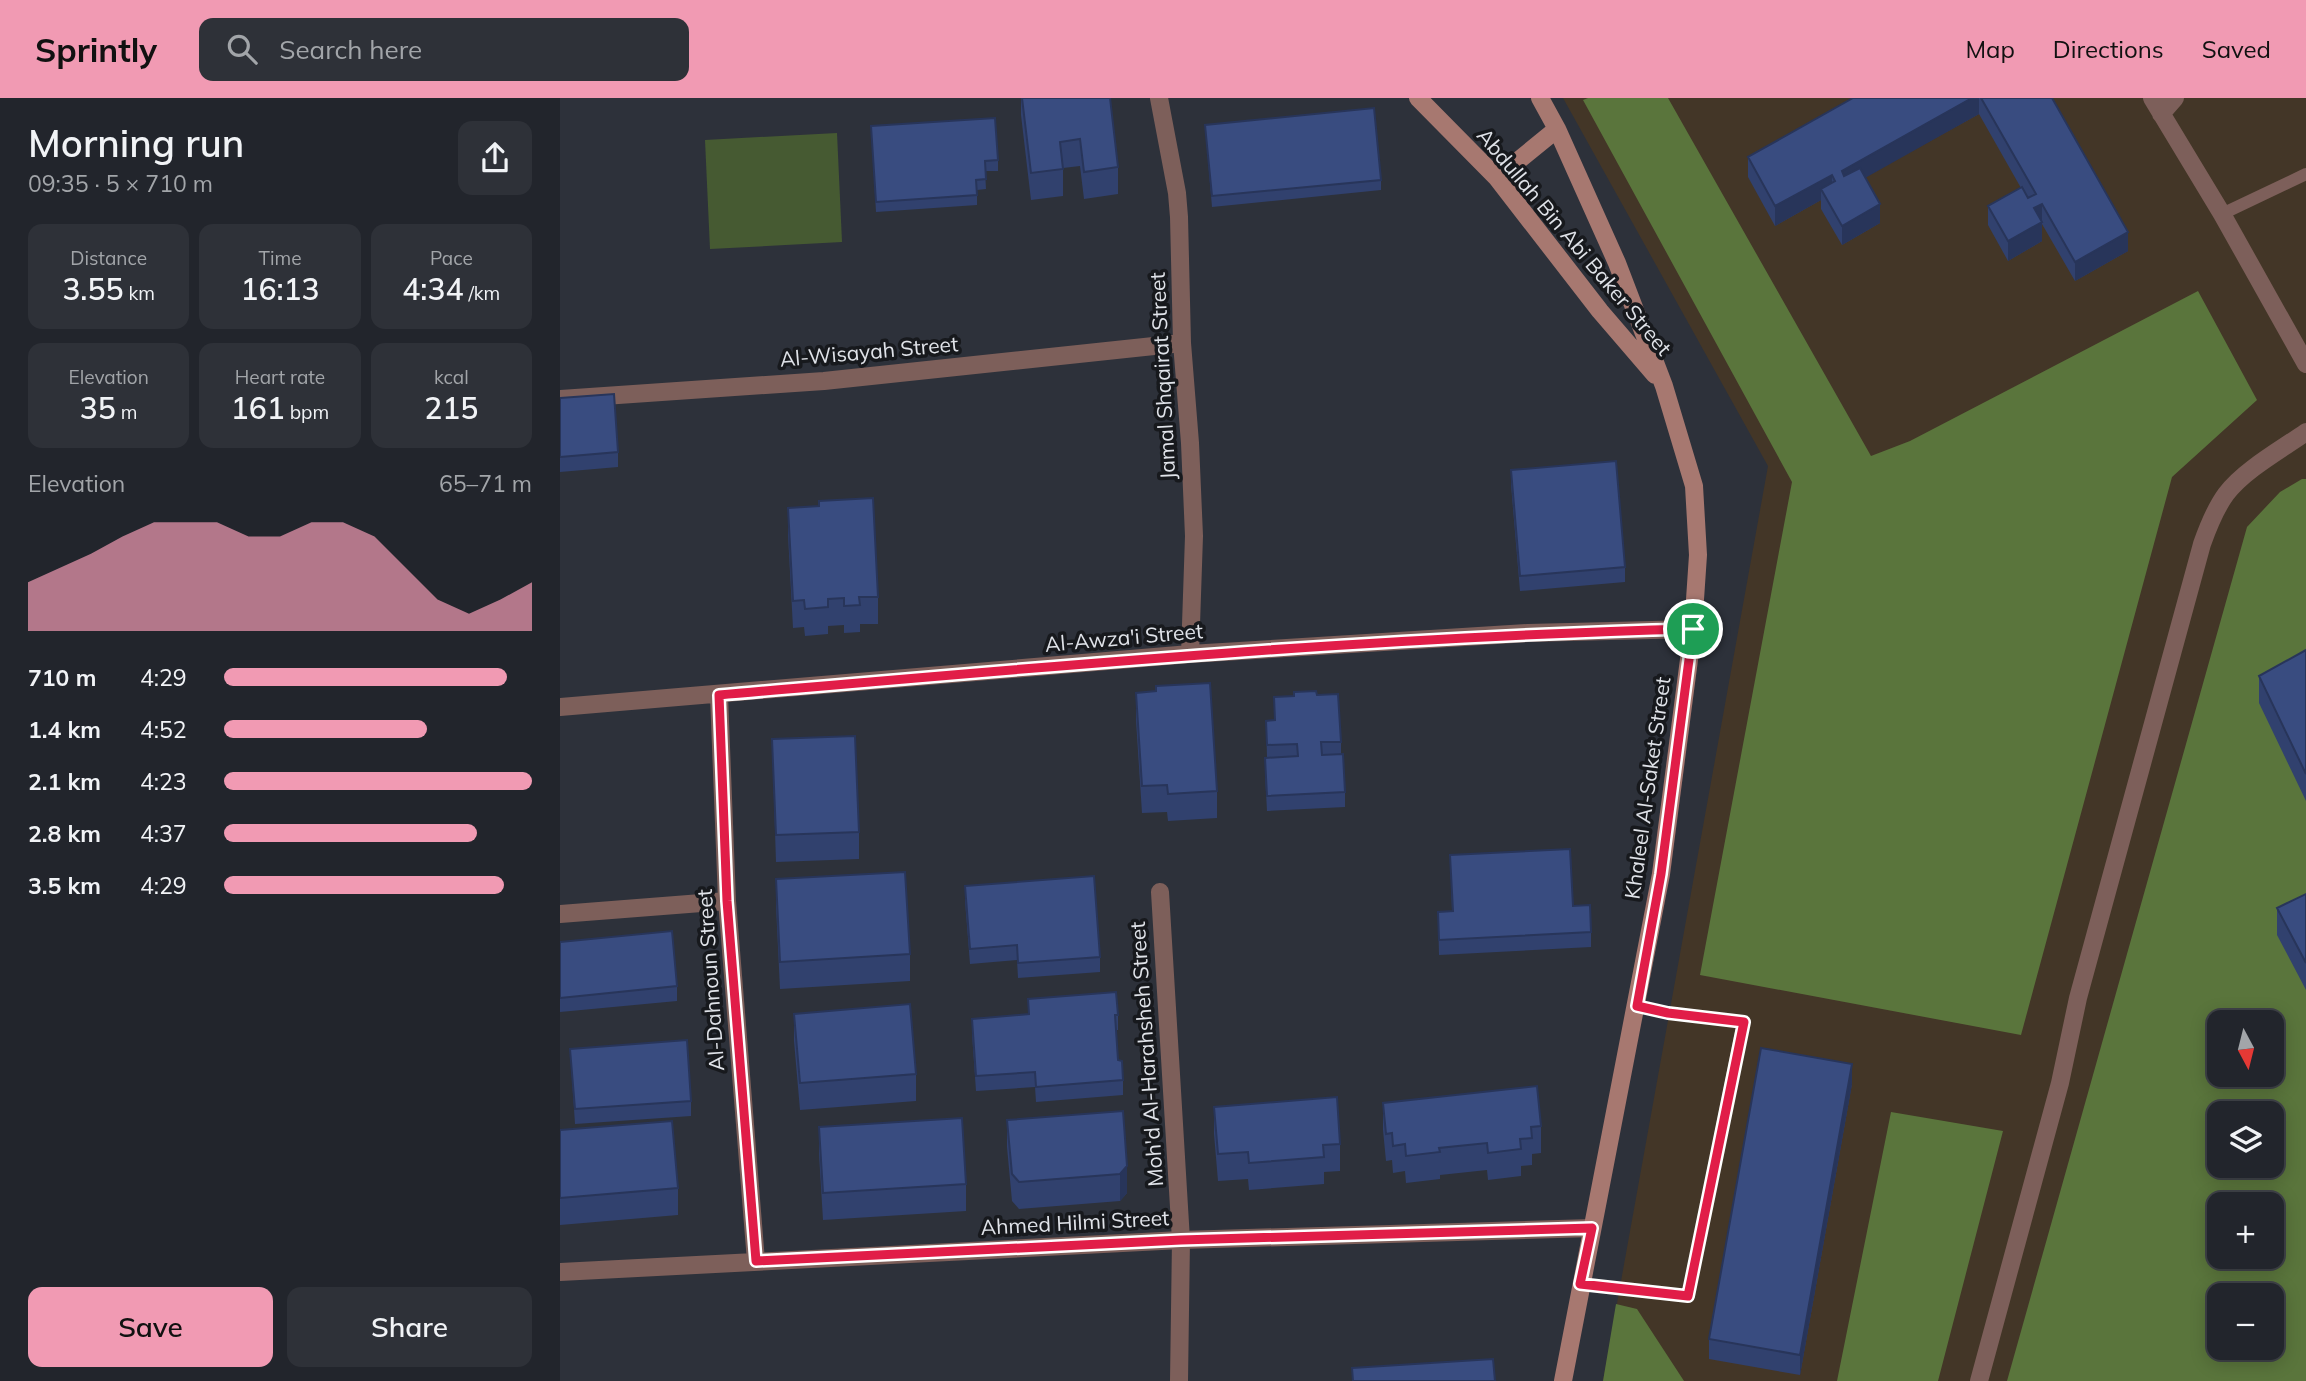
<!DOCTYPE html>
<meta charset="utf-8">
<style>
body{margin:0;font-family:Mulish,sans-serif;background:#2e3138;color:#f1f3f6;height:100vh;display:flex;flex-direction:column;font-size:26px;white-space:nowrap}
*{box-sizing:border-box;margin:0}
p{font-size:23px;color:#a2a5a9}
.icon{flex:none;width:38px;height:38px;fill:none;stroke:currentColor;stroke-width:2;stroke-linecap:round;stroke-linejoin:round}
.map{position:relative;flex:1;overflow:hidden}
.details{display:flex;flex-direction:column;background:#22252c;width:560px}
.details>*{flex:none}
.needle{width:46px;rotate:173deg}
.controls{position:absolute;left:1647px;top:912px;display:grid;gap:14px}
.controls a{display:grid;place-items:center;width:77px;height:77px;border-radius:14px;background:#22252c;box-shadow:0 4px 18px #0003,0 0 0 2px #3f4248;font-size:35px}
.pin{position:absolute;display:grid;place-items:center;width:60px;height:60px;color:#fff;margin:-30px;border:4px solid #fff;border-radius:50%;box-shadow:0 2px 7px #0007}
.round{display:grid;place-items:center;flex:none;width:74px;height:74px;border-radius:14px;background:#2e3138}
.summary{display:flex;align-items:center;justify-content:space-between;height:119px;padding:0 28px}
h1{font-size:38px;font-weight:600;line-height:52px}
.stats{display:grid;grid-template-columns:repeat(3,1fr);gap:10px;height:119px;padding:7px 28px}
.stats div{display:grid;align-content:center;border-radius:14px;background:#2e3138;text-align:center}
.stats b{font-size:30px;font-weight:600}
.stats small{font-size:19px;font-weight:400}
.stats p{font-size:19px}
.chart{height:196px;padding:14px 28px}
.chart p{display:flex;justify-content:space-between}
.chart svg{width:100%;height:126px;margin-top:7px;fill:#f19ab3;opacity:.7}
.primary-button{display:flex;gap:14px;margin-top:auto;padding:14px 28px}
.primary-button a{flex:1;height:80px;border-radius:14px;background:#f19ab3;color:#111;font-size:28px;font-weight:600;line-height:80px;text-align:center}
.primary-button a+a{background:#2e3138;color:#f1f3f6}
ul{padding:0 28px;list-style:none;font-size:23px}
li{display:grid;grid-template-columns:112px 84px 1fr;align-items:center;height:52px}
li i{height:18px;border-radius:9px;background:#f19ab3}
header{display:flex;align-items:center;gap:42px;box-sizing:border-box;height:98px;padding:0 35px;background:#f19ab3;color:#111}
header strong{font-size:33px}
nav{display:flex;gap:38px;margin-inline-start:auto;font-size:24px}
.search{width:490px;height:63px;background:#2e3138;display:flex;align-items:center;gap:18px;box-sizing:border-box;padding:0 24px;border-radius:14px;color:#a2a5a9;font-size:26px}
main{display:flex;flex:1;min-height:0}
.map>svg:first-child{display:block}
</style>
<header>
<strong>Sprintly</strong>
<div class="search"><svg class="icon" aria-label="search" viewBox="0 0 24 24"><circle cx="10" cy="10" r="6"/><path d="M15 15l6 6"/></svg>Search here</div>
<nav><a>Map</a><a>Directions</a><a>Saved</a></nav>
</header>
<main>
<section class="details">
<div class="summary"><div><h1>Morning run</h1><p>09:35 · 5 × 710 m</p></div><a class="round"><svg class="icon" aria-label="share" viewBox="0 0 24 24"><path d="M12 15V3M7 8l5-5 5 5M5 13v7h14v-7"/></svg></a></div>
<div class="stats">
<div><p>Distance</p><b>3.55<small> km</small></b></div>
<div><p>Time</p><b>16:13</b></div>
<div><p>Pace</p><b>4:34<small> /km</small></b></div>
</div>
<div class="stats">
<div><p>Elevation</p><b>35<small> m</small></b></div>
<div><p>Heart rate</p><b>161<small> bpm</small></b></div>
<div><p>kcal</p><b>215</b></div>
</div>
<div class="chart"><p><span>Elevation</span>65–71 m</p>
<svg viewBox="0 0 160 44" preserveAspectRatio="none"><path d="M0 44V27L10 22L20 17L30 11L40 6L50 6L60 6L70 11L80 11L90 6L100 6L110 11L120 22L130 33L140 38L150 33L160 27V44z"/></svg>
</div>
<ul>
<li><b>710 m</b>4:29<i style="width:92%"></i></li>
<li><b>1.4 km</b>4:52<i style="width:66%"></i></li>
<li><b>2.1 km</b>4:23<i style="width:100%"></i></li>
<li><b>2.8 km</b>4:37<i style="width:82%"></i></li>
<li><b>3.5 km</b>4:29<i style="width:91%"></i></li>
</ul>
<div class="primary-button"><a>Save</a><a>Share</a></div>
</section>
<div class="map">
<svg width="1746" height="1283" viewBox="0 0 1746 1283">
<rect width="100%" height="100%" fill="#2d313a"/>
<path fill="#433627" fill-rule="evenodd" d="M1003 0H1746V1283H1043L1208 368ZM1659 924H1712V976H1659ZM1659 1015H1712V1068H1659ZM1659 1106H1712V1158H1659ZM1659 1197H1712V1250H1659Z"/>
<path fill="#465a32" d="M277 35 282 144 150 151 145 42Z"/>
<path fill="#5a753c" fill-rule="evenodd" d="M1028 0H1108L1311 358 1350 343 1638 193 1697 302 1612 379 1461 937 1140 877 1232 384 1023 2Z
M1742 381H1746V1283H1447L1687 429 1720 394ZM1659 924H1712V976H1659ZM1659 1015H1712V1068H1659ZM1659 1106H1712V1158H1659ZM1659 1197H1712V1250H1659Z
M1331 1014 1443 1033 1378 1283H1277Z
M1056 1206 1077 1211 1124 1283H1043Z"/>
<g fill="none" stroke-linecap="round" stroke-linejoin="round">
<path stroke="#7d5f5a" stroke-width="12" d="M1662 116 1746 76
M1020 1186 1128 1198 1183 924 1108 915 1077 908"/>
<path stroke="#7d5f5a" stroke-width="18" d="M599 0 617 95 619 119 622 245 630 345 634 438 630 556
M1592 0 1662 116 1746 266
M1601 16 1615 0
M0 301 264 283 622 245
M159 597 167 803 196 1163
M0 609 630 556 968 535 1133 531
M600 794 621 1142 619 1283
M0 816 167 803
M0 1174 621 1142 1032 1130
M1419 1283 1500 985 1518 900 1642 446C1648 429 1655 411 1666 396 1684 372 1722 351 1746 334"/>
<path stroke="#a77870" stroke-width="18" d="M858 0 937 80 1040 213 1095 277
M980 0 997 31 1057 165 1104 288 1134 388 1138 457 1133 531 1101 776 1003 1283
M937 80 997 31"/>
</g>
<path fill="#31416e" d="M461 0H550L558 69V96L524 101 520 68 503 70V98L471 102 461 17Z
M1293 0H1492L1568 153 1515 183 1482 126V143L1448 163 1428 127V108L1461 90 1419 16 1305 79 1320 125 1282 147 1261 111V102L1215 128 1188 79V59Z
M645 27 821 82V92L652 109Z
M311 28 438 62V73H425L426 91 417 92V107L316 114Z
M0 300 58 354V369L0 374Z
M951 372 1065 469V484L960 493 951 387Z
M228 410 318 499V526H300V534L284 535V527L268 528V536L245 538 244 529 233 530 228 437Z
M1746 552V703L1699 605V578Z
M596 593 657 693V720L608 723 607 714 582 715 576 622V595Z
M757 597 781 644V656L785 694V709L707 713 705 675V660L707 659 706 623 714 622V599Z
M212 641 299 734V761L216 764Z
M890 757 1013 808 1031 834V849L879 857 878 814 892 813Z
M216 781 350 856V883L220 891 216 808Z
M405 788 540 859V874L458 880 457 862 410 866 405 803Z
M1746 796V892L1717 837V810Z
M0 844 117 888V903L0 914Z
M468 901 558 917V932H556L558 962 563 982V997L476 1004 475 989 416 993 412 936V921L468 916Z
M234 916 356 976V1003L240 1012 234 943Z
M10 951 131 1003V1018L15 1026Z
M1292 986 1240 1277 1149 1261V1241Z
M823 1005 981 1028V1055L972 1056V1067L961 1068V1078L928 1082 927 1072 880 1077V1081L846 1085 845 1073 833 1075 832 1062 826 1063 823 1032Z
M654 1009 780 1046V1073L764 1074V1086L689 1092 688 1081 658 1083 654 1036Z
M563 1013 567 1095 560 1103 459 1111 452 1103 447 1049V1022Z
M259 1029 406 1086V1113L263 1122 259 1056Z
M0 1032 118 1090V1117L0 1127Z"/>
<path fill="#28355a" d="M1412 0H1419V16L1282 93V73Z
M1272 77V97L1261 91V102L1215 128V108Z
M1320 106V125L1282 147V128Z
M1482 106V143L1448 163V143L1474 110Z
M1568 134V153L1515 183V164Z
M1292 966V986L1240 1277V1257Z
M567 1068V1095L560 1103V1076Z"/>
<path fill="#394c80" stroke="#28355a" stroke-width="2" d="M462 0H550L558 69 524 74 520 41 500 44 503 71 471 75Z
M1293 0H1412L1282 73 1284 78 1300 70 1320 106 1282 128 1261 91 1275 83 1272 77 1215 108 1188 59Z
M1421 0H1492L1568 134 1515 164 1482 106 1474 110 1482 124 1448 143 1428 108 1462 89 1468 100 1476 96Z
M814 10 821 82 652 98 645 27Z
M435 20 438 62 425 63 426 81 416 82 417 97 316 104 311 28Z
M54 296 58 354 0 359V300Z
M1056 363 1065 469 960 478 951 372Z
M313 400 318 499H299L300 507 284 508V500L268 501V509L245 511 244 502 233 503 228 410 259 408V403Z
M1746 552V676L1699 578Z
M650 585 657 693 608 696 607 687 582 688 576 595 596 593V588Z
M756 593 757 597 778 596 781 644H761L762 657 783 656 785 694 707 698 705 660 738 658 737 646 707 647 706 623 715 622 714 599 734 598V594Z
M295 638 299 734 216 737 212 641Z
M1010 751 1013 808 1030 807 1031 834 879 842 878 814 893 813 890 757Z
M345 774 350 856 220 864 216 781Z
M534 778 540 859 458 865 457 847 410 851 405 788Z
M1746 796V865L1717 810Z
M112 833 117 888 0 900V844Z
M556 894 558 917H555L558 962 562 963 563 982 476 989 475 974 416 978 412 921 469 916 468 901Z
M350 906 356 976 240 985 234 916Z
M127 942 131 1003 15 1011 10 951Z
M1201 950 1292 966 1240 1257 1149 1241Z
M977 988 981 1028 971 1029 972 1040 960 1041 961 1051 928 1055 927 1045 879 1050 880 1054 846 1058 845 1046 833 1048 832 1035 826 1036 823 1005Z
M777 999 780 1046 763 1047 764 1059 689 1065 688 1054 658 1056 654 1009Z
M563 1013 567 1068 560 1076 459 1084 452 1076 447 1022Z
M402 1020 406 1086 263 1095 259 1029Z
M112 1023 118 1090 0 1100V1032Z
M933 1261 935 1283H793L792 1270Z"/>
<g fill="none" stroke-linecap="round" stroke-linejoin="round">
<g stroke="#fff" stroke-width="14">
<path id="route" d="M1133 531 1101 776 1077 908 1108 915 1184 924 1128 1198 1020 1186 1032 1130 621 1142 196 1163 167 803 159 597C483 569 808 539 1133 531Z"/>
</g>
<use href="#route" stroke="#e11d48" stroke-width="9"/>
</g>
<g text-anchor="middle" stroke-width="7" stroke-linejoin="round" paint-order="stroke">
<g font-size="21" fill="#e0e3e9" stroke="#17191d">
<text transform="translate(1014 144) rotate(50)" y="7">Abdullah Bin Abi Baker Street</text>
<text transform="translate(309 254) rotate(-5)" y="7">Al-Wisayah Street</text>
<text transform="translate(603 278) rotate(-93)" y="7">Jamal Shqairat Street</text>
<text transform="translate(564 540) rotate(-5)" y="7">Al-Awza'i Street</text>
<text transform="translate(1088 690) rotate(-82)" y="7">Khaleel Al-Saket Street</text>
<text transform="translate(151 882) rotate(-94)" y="7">Al-Dahnoun Street</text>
<text transform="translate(587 956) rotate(-94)" y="7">Moh'd Al-Harahsheh Street</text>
<text transform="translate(515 1125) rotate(-3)" y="7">Ahmed Hilmi Street</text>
</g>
</g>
</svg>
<div class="controls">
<a><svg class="needle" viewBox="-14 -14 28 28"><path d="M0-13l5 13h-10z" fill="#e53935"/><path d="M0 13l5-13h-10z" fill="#a2a5a9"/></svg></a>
<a><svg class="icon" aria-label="layers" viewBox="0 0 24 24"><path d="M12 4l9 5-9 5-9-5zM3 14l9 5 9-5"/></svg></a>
<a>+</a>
<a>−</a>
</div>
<div class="pin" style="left:1133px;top:531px;background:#1e9e55"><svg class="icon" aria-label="arrive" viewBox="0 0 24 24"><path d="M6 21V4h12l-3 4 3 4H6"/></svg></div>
</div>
</main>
